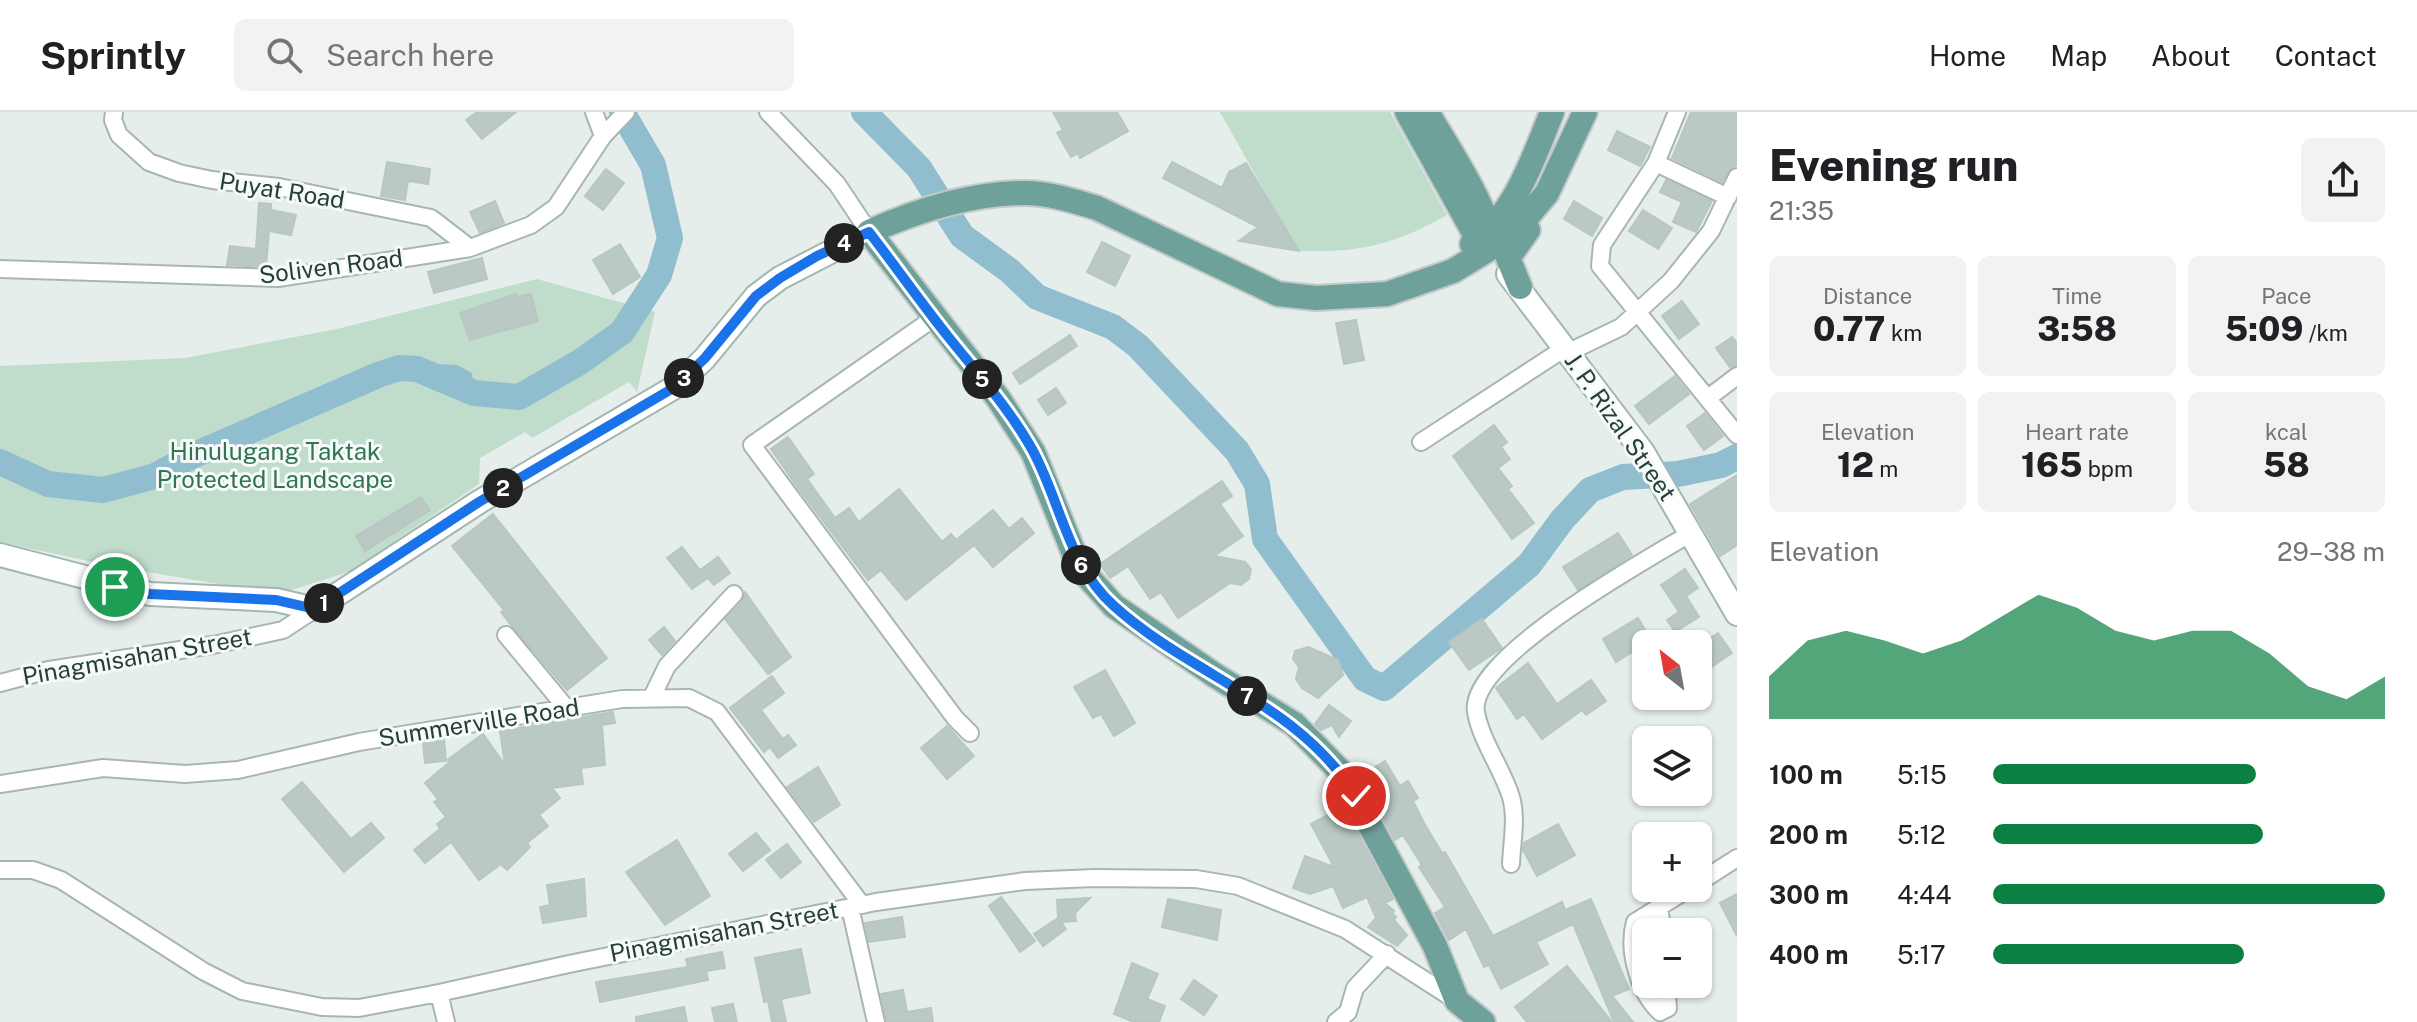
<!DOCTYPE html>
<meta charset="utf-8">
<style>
body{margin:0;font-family:"Public Sans",sans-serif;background:#f2f2f2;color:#202124;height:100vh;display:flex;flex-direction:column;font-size:30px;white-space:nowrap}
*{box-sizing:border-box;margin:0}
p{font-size:26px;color:#757577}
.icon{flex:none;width:44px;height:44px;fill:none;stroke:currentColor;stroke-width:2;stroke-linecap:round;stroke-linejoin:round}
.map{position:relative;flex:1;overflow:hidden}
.sheet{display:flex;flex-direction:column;background:#fff;width:680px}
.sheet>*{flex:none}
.needle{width:52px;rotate:329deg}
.fabs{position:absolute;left:1632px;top:518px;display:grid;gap:16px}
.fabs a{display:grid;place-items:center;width:80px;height:80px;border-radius:12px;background:#fff;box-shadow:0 2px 6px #0004;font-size:40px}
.pin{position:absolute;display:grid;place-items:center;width:68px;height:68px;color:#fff;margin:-34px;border:4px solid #fff;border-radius:50%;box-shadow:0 2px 8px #0007}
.km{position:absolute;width:40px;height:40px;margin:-20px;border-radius:50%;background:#222;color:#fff;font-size:22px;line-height:40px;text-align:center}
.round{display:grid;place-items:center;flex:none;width:84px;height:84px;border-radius:12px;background:#f2f2f2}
.summary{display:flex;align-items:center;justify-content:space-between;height:136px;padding:0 32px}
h1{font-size:44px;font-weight:800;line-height:60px}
.figures{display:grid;grid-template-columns:repeat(3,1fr);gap:12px;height:136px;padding:8px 32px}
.figures div{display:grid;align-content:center;border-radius:12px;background:#f2f2f2;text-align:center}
.figures b{font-size:34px;font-weight:800}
.figures small{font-size:22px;font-weight:400}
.figures p{font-size:22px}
.chart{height:224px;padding:16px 32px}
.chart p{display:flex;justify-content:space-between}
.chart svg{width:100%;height:144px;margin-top:8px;fill:#0b8043;opacity:.7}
ul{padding:0 32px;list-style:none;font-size:26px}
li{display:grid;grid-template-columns:128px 96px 1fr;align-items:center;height:60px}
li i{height:20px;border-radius:10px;background:#0b8043}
header{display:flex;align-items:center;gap:48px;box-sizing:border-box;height:112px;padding:0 40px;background:#fff;border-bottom:2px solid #e0e0e0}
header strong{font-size:38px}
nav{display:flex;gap:44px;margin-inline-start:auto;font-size:28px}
.search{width:560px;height:72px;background:#f2f2f2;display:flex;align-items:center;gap:20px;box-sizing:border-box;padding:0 28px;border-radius:12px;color:#757577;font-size:30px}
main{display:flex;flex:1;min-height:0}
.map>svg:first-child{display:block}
</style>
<header>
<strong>Sprintly</strong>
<div class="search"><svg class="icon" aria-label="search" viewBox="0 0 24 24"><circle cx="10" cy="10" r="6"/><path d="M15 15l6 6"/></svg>Search here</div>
<nav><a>Home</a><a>Map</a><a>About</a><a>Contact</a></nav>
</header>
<main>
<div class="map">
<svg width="1737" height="910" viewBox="0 0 1737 910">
<rect width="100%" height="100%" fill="#e6eeeb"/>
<path fill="#c0ddcc" d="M1220 0H1390L1447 103C1394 133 1359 141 1298 139Z
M537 167 655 200 637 280 629 270 532 326 525 320 480 346 479 372 351 459 279 482 111 454 0 430V254L185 246 337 217Z"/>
<path fill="#91becf" d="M400 250 457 253 472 261 474 281 468 291 418 264 378 263Z"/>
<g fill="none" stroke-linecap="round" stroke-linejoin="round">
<path stroke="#91becf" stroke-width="26" d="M864 0 919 56 962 124 1010 159 1037 185 1113 215 1138 234 1237 339 1257 372 1265 427 1365 567 1384 576 1529 453 1562 408 1590 378 1623 365 1678 362 1721 353 1737 345
M0 350 48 372 103 378 155 364 192 344 378 263 399 256 417 257 474 281 519 285 580 250 622 220 659 163 670 126 653 53 622 0"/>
</g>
<path fill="#bbc9c5" stroke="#b8c7c3" stroke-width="2" d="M477 0H516L482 27 466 8Z
M1053 0H1117L1128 19 1080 46 1078 41 1071 45 1057 21 1063 18Z
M1691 0H1737V52L1728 60 1722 70 1672 46Z
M1617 19 1650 35 1640 54 1608 38Z
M387 50 430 57 428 72 408 69 405 88 381 84Z
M1172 50 1222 76 1229 60 1246 51 1299 139 1239 129 1258 115 1163 66Z
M606 57 624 71 603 98 585 84Z
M1666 68 1712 89 1696 120 1673 110 1682 90 1660 80Z
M495 89 504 111 480 121 470 100Z
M1574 89 1602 106 1592 124 1564 107Z
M259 91 271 92V98L296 103 291 123 269 119 266 155 227 153 230 134 256 137Z
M1643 98 1672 116 1658 137 1629 119Z
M1102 130 1130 144 1115 174 1087 160Z
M620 132 640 165 613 182 593 148Z
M482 146 487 167 434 181 428 160Z
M516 182 517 185 531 182 538 209 470 228 460 201Z
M1682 189 1699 212 1679 227 1662 204Z
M1356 208 1364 248 1344 252 1336 211Z
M1070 223 1077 234 1020 272 1013 261Z
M1732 225 1737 231V253L1730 255 1716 236Z
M1675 264 1689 282 1649 312 1635 294Z
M1056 276 1066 291 1048 303 1038 288Z
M1705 301 1723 324 1704 338 1687 314Z
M1494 313 1507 330 1501 335 1510 347 1498 356 1512 374 1508 377 1534 411 1512 427 1453 344Z
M788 325 814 362 807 367 835 406 849 396 859 410 899 377 942 430 951 422 956 428 993 398 1009 417 1022 406 1034 421 993 455 974 433 906 488 881 458 868 468 798 376 771 337Z
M1737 363V433L1720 444 1690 392Z
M1222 369 1232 384 1220 392 1243 424 1214 444 1245 450 1251 457 1249 467 1241 473 1230 471 1178 506 1161 480 1150 487 1128 454 1110 466 1100 452Z
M421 385 430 398 365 439 356 424Z
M493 402 607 546 567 578 511 513 501 500 504 498 452 434Z
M1618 421 1632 443 1578 478 1563 455Z
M682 435 700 458 718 445 730 461 714 473 708 466 692 477 667 446Z
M1685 457 1698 476 1686 484 1699 505 1675 520 1667 508 1679 500 1661 473Z
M745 480 791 545 768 562 725 507 742 490Z
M1638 506 1651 528 1616 550 1603 527Z
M1482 507 1502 536 1469 558 1449 530Z
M664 515 675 529 662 543 649 528Z
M1718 521 1732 541 1698 564V534Z
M1308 535 1338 548 1343 563 1318 586 1302 576 1296 567 1299 555 1293 547 1295 539Z
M1528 551 1557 592 1591 568 1606 589 1586 603 1582 598 1542 627 1524 602 1517 607 1496 576Z
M1105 558 1135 611 1114 624 1101 602 1093 606 1074 575Z
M772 564 784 581 761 598 783 627 788 623 796 633 778 646 770 635 764 640 730 596Z
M1329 593 1351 609 1339 625 1332 613 1321 618 1315 612Z
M613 600 615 611 602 613 605 653 581 656 583 672 552 676 560 686 539 703 548 714 527 731 530 735 507 758 501 752 479 768 451 730 425 751 414 738 440 717 437 712 446 705 434 690 438 687 425 671 452 648 425 651 423 631 444 627 446 649 483 622 505 653 500 619Z
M947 614 974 644 947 667 921 636Z
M1385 649 1400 674 1408 669 1418 686 1413 689 1424 711 1442 741 1445 740 1493 824 1562 790 1565 798 1591 787 1629 877 1612 884 1633 910H1614L1573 812 1536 830 1548 852 1501 877 1489 853 1484 855 1466 817 1449 828 1435 801 1445 795 1419 755 1422 753 1403 723 1395 728 1361 664Z
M818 655 840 693 814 710 787 675Z
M302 670 351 727 371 711 384 726 344 760 282 687Z
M1343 695 1393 787 1385 791 1394 799 1392 801 1396 805 1394 808 1407 823 1397 834 1368 815 1376 806 1367 785 1343 796 1333 774 1310 782 1293 776 1305 744 1334 755 1311 712Z
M1558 712 1575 743 1537 764 1523 738 1524 731Z
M756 721 770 738 743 759 729 742Z
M677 728 710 784 665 813 626 760Z
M787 732 801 750 781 766 766 748Z
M584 767 586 804 543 811 540 795 550 793 547 773Z
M1737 782V824L1720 791Z
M1001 785 1035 829 1020 840 989 794Z
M1090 786 1075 801 1076 809 1061 810 1066 817 1043 834 1034 822 1058 806 1057 788Z
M1168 787 1221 798 1217 828 1162 815Z
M902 805 905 825 869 830 865 811Z
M801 837 810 881 781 887 786 910H772L768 889 764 890 755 846Z
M722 840 725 856 706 859 708 868 600 890 596 870 688 855 686 847Z
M1132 851 1158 862 1147 887 1165 894 1159 910H1134L1114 902Z
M1567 854 1612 910H1527L1515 895Z
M1194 868 1217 884 1204 903 1181 887Z
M903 878 907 900 931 896 933 910H887L881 882Z
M733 892 737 910H715L712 896Z
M684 895 687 910H636V905Z"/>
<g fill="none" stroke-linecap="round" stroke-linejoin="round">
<g stroke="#a8b6b3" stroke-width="20">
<path id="street" d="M114 0 113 8 119 23 149 50 179 61 212 68 279 75 431 106 470 136
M594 0 603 24
M768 0 837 72 869 120
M1677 0 1656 51 1602 133 1600 154 1737 323
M1656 51 1728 85
M0 157 278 166 470 136 531 113 556 95 603 24 626 0
M934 206 752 333 955 606 970 621
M1569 240 1621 215 1671 169 1711 119 1737 65
M1708 286 1737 264
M1421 330 1565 236
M506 523 568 598
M0 571 49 558 213 533 283 518 315 497
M652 585 667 554 734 482
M0 672 103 656 185 662 238 658 359 630 622 587 689 586 717 600 862 793
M1511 752C1512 729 1517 706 1511 685 1502 656 1481 629 1476 600 1467 546 1647 448 1691 421
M0 758H33L61 768 203 859 242 879 322 895 359 896 439 881 569 852 876 790 1025 769 1094 766 1196 767 1238 774 1345 817 1457 889
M1698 771 1737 746
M850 795 876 910
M1659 796 1663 820
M1666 872 1668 896 1660 900C1639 881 1627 838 1635 810L1690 776
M439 881 446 910
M1336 910 1348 900 1355 876 1387 842"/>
</g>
<g stroke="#a2b6b2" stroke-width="26">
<path id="secondary" d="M1508 162 1643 340 1737 502
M0 443 150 482 276 488 315 497 479 390 675 275 705 246 756 184 780 166 869 120"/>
</g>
<g stroke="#c2c9c8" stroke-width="28">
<path id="primary" d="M1407 0 1478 128 1489 135
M1427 0C1443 28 1491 100 1491 129
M1472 132C1515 103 1533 47 1552 0
M1520 175 1508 146 1528 118
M1483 910 1457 889 1435 834 1342 661 1294 612 1216 564 1114 494 1088 465 1075 444 1033 340 998 286 869 120C916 99 972 81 1025 81 1049 81 1074 89 1097 96L1278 182 1316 186 1387 182 1453 159 1512 123 1547 81 1585 0"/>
</g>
<use href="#street" stroke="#fff" stroke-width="16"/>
<use href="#secondary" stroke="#fff" stroke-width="22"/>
<use href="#primary" stroke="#6da19a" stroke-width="24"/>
</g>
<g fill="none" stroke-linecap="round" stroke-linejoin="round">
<g stroke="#fff" stroke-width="16">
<path id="route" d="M115 475 150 482 276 488 315 497 479 390 675 275 705 246 756 184 780 166 817 144 869 120C896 155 922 192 950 227 979 263 1011 299 1033 339 1061 391 1068 453 1114 494 1193 565 1297 590 1356 684"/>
</g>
<use href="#route" stroke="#1a73e8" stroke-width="10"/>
</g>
<g text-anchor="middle" stroke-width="6" stroke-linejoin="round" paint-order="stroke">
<g font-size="24" fill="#253f3c" stroke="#f6faf9">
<text transform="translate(282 79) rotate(9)" y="8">Puyat Road</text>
<text transform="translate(331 155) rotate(-7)" y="8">Soliven Road</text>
<text transform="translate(1620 315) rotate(55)" y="8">J. P. Rizal Street</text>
<text transform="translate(137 545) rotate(-10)" y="8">Pinagmisahan Street</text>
<text transform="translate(479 611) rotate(-9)" y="8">Summerville Road</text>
<text transform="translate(724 820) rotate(-11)" y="8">Pinagmisahan Street</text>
</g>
<g font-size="24" fill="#317454" stroke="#f6faf9">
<text x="275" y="348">Hinulugang Taktak<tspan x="275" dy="28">Protected Landscape</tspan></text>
</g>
</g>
</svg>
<div class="fabs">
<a><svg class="needle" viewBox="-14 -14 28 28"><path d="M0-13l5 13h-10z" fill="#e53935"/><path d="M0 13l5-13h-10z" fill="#757577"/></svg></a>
<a><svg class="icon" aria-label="layers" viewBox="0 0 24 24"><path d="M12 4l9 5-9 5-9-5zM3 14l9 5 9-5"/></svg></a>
<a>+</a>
<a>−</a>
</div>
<div class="pin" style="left:115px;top:475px;background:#1e9e55"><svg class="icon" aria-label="arrive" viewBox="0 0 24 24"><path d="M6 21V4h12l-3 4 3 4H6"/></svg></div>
<div class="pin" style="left:1356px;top:684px;background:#d93025"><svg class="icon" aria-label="check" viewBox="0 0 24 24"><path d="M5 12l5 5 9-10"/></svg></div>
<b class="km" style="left:324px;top:491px">1</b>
<b class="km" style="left:503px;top:376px">2</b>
<b class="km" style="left:684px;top:266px">3</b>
<b class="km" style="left:844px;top:131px">4</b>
<b class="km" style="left:982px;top:267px">5</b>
<b class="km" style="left:1081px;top:453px">6</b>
<b class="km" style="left:1247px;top:584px">7</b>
</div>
<section class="sheet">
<div class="summary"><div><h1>Evening run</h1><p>21:35</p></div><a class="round"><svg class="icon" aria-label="share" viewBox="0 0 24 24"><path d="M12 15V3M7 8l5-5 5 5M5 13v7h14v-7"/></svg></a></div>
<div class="figures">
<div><p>Distance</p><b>0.77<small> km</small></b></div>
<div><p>Time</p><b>3:58</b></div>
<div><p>Pace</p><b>5:09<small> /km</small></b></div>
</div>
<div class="figures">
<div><p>Elevation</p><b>12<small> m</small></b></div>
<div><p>Heart rate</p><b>165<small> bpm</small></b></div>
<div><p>kcal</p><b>58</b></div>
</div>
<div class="chart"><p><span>Elevation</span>29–38 m</p>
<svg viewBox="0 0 160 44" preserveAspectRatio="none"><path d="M0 44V31L10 20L20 17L30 20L40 24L50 20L60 13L70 6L80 10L90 17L100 20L110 17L120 17L130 24L140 34L150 38L160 31V44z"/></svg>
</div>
<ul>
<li><b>100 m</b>5:15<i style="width:67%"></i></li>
<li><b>200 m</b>5:12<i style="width:69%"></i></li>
<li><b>300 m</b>4:44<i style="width:100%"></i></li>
<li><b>400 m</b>5:17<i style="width:64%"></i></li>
</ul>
</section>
</main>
